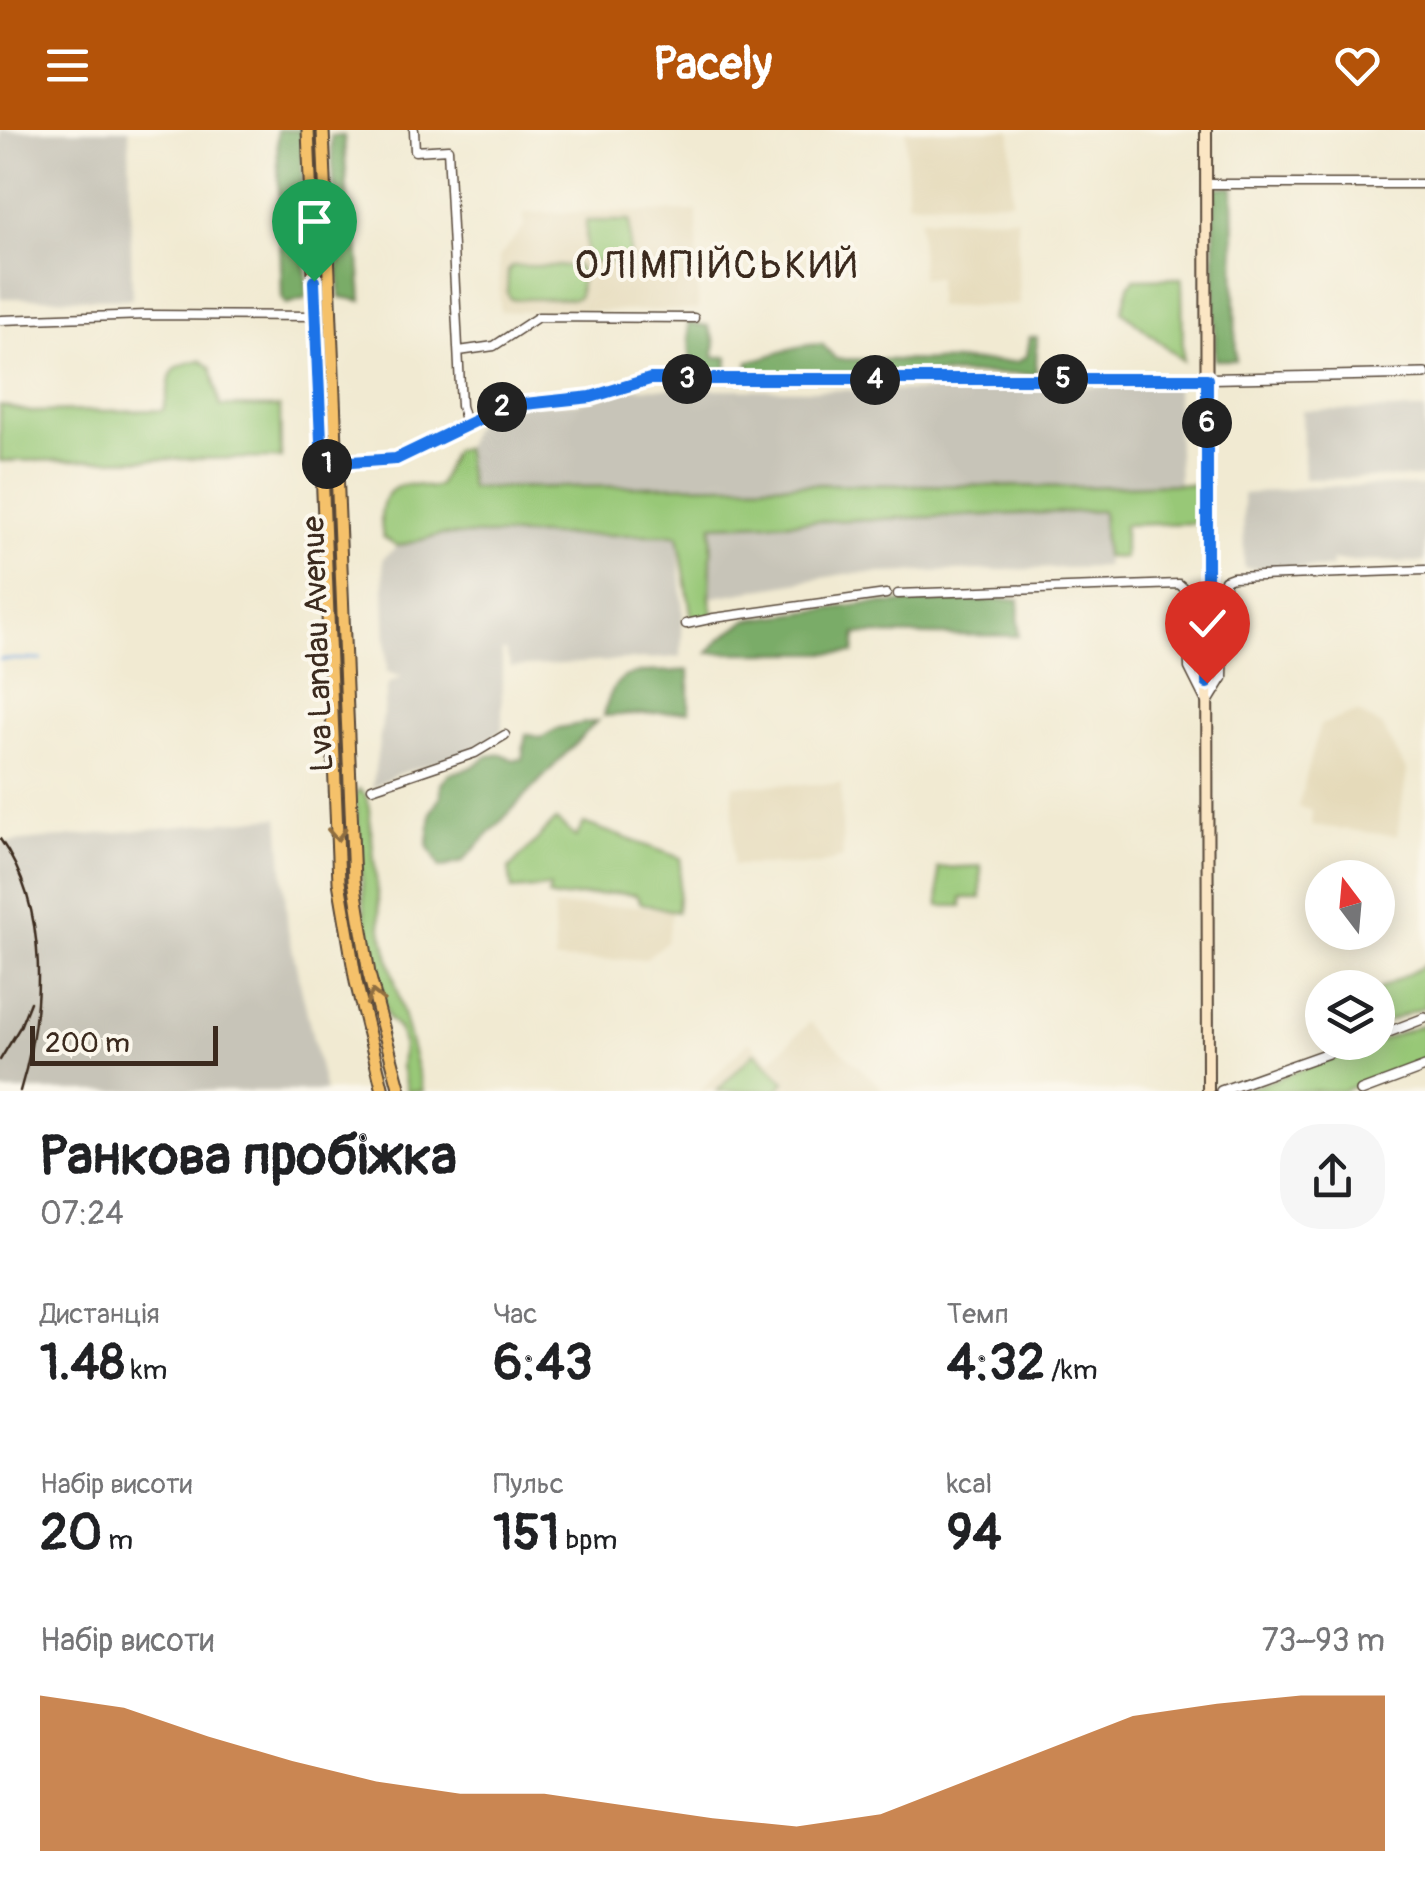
<!DOCTYPE html>
<html lang="uk">
<meta charset="utf-8">
<style>
body{margin:0;font-family:Pangolin,sans-serif;background:#f6f6f6;color:#202124;height:100vh;display:flex;flex-direction:column;font-size:38px;white-space:nowrap}
*{box-sizing:border-box;margin:0}
p{font-size:32px;color:#757577}
.icon{flex:none;width:55px;height:55px;fill:none;stroke:currentColor;stroke-width:2;stroke-linecap:round;stroke-linejoin:round}
.map{position:relative;height:961px;overflow:hidden}
.side{display:flex;flex-direction:column;background:#fff;flex:1}
.side>*{flex:none}
.needle{width:65px;rotate:344deg}
.buttons{position:absolute;left:1305px;top:730px;display:grid;gap:20px}
.buttons a{display:grid;place-items:center;width:90px;height:90px;border-radius:50%;background:#fff;box-shadow:0 5px 25px #0003;font-size:50px}
.scale{position:absolute;left:30px;bottom:25px;width:188px;box-sizing:border-box;padding-left:10px;border:5px solid #3b2a1e;border-top:0;font-size:28px;line-height:35px;white-space:nowrap;color:#3b2a1e;-webkit-text-stroke:8px #fbf7ec;paint-order:stroke}
.pin{position:absolute;display:grid;place-items:center;width:85px;height:85px;color:#fff;margin:-102px -42px;border-radius:50% 50% 50% 0;rotate:-45deg;box-shadow:0 0 10px #0007}
.pin .icon{rotate:45deg}
.km{position:absolute;width:50px;height:50px;margin:-25px;border-radius:50%;background:#222;color:#fff;font-size:28px;line-height:50px;text-align:center}
.round{display:grid;place-items:center;flex:none;width:105px;height:105px;border-radius:40px;background:#f6f6f6}
.head{display:flex;align-items:center;justify-content:space-between;height:170px;padding:0 40px}
h1{font-size:55px;font-weight:700;line-height:75px}
.figures{display:grid;grid-template-columns:repeat(3,1fr);gap:15px;height:170px;padding:10px 40px}
.figures div{display:grid;align-content:center}
.figures b{font-size:50px;font-weight:700}
.figures small{font-size:28px;font-weight:400}
.figures p{font-size:28px}
.chart{height:280px;padding:20px 40px}
.chart p{display:flex;justify-content:space-between}
.chart svg{width:100%;height:180px;margin-top:10px;fill:#b45309;opacity:.7}
header{display:flex;justify-content:space-between;align-items:center;height:130px;padding:0 40px;background:#b45309;color:#fff;font-size:45px;font-weight:700}
.map>svg:first-child{display:block}
</style>
<header><svg class="icon" aria-label="menu" viewBox="0 0 24 24"><path d="M4 6h16M4 12h16M4 18h16"/></svg>Pacely<svg class="icon" aria-label="heart" viewBox="0 0 24 24"><path d="M12 20l-8-8c-3-5 5-10 8-4 3-6 11-1 8 4z"/></svg></header>
<div class="map">
<svg width="1425" height="961" viewBox="0 0 1425 961">
<rect width="100%" height="100%" fill="#fbf7ec"/>
<filter id="ink" filterUnits="userSpaceOnUse"><feTurbulence type="fractalNoise" baseFrequency=".01" numOctaves="2"/><feDisplacementMap in="SourceGraphic" scale="20" xChannelSelector="R" yChannelSelector="G"/><feConvolveMatrix kernelMatrix="1 2 1 2 8 2 1 2 1" color-interpolation-filters="sRGB"/></filter>
<filter id="wash" filterUnits="userSpaceOnUse"><feTurbulence type="fractalNoise" baseFrequency=".0048" numOctaves="4" result="noise"/><feDisplacementMap in="SourceGraphic" scale="40" xChannelSelector="R" yChannelSelector="G"/><feGaussianBlur stdDeviation="2.25" result="paint"/><feColorMatrix in="noise" values="0 0 0 0 0 0 0 0 0 0 0 0 0 0 0 0 0 1.4 0 .05"/><feComposite in="paint" operator="in"/></filter>
<g filter="url(#wash)">
<rect width="100%" height="100%" fill="#f1ead2"/>
<path fill="#e5daba" d="M906 0H1011L1012 71 907 73Z
M697 81 698 180 500 182 499 127 524 97V83Z
M1017 87 1019 175 937 177V148H921L920 89Z
M1357 582 1382 596 1407 642 1397 706 1311 695 1312 680 1298 677 1320 595Z
M841 654 843 728 819 735H733V655Z
M639 776 672 782 666 812 645 829 555 831 554 777Z
M810 892 882 958 879 961H700L749 911 771 930Z"/>
<path fill="#c7c4b8" d="M0 0H129L132 169 0 168Z
M1176 255 1179 354 1084 357 823 354 477 359 469 358 464 318 477 288 495 287 520 274 577 273 637 258 920 261Z
M1302 280H1425V347L1304 349Z
M1324 356H1425V432L1332 431 1331 438H1244L1243 364Z
M1103 381 1106 437 845 444 709 468 712 395Z
M440 405H678L683 483 681 527 511 537 505 521H502V600L471 621 398 644 372 658 388 554 402 547 387 542 383 428 398 416Z
M279 687 288 800 325 961H0V713Z"/>
<path fill="#98c877" stroke="#6a794a" stroke-width="2.5" d="M586 91H630V132H586Z
M512 136H577L581 143 579 166 574 169H511L507 163 508 141Z
M1182 148 1183 231 1122 181 1129 156 1134 149Z
M201 230 211 238 220 276 280 277 281 328 0 331V275L31 282 163 280C175 249 159 237 201 230Z
M464 318 470 358 823 354 1084 357 1179 354 1195 355V393L1124 395V428L1105 427 1102 381 712 395 710 469 714 488 692 489 678 405H440L398 416 383 407C378 382 381 351 416 355 427 356 429 360 439 355L453 321Z
M359 659 366 666 369 679 381 798 423 961H407L401 937 403 914 399 899 388 888 366 797 355 667Z
M556 690 576 707 584 693 681 728 677 782 641 773 636 765 617 763 556 768 548 766 550 757 512 760 509 739Z
M981 736V768H962V776H939L938 738Z
M1425 835V877L1378 895V860Z
M1425 894V931L1343 961H1242Z
M755 922 785 952 777 961H717Z"/>
<path fill="#7aac68" stroke="#5a6b43" stroke-width="2.5" d="M277 0H301L307 168 286 174 282 169Z
M331 6H344L350 113H358L362 171 340 167Z
M1214 57H1233L1236 230H1215Z
M688 193 708 196 715 212 714 227H728L727 241 691 240Z
M1030 207H1037L1036 244H747L749 231C779 225 790 215 822 214L836 229 1017 232 1027 226Z
M1019 469 1018 506 856 504 854 523H708L719 510 747 490 867 474Z
M689 540V581L604 586C615 528 644 546 689 540Z
M597 591 462 732 440 738 428 715 431 682 441 666V654L449 644 472 637 488 626 502 624 514 630 522 629 526 604 541 608 559 598Z"/>
<g fill="none" stroke-linecap="round" stroke-linejoin="round">
<path stroke="#75a8e1" stroke-width="2.5" d="M0 529 42 530"/>
</g>
</g>
<g filter="url(#ink)">
<g fill="none" stroke-linecap="round" stroke-linejoin="round">
<g stroke="#564739" stroke-width="11">
<path id="minor" d="M414 0 415 21 448 19 461 276 466 293
M1206 54H1425
M1 190 146 185 316 186
M459 221 494 216 538 187 694 188
M898 464 1179 454 1187 461 1189 538 1207 574 1223 548
M686 494 714 488 886 464
M1223 548 1225 450 1233 447 1425 440
M372 658 475 623 505 605"/>
</g>
<g stroke="#564739" stroke-width="12">
<path id="tertiary" d="M322 334 396 329 500 278 595 266 650 249H1186L1425 244
M1378 906 1425 888
M1221 961 1359 912
M1361 961 1425 937"/>
</g>
<g stroke="#564739" stroke-width="14">
<path id="secondary" d="M1206 0 1208 961"/>
</g>
<g stroke="#564739" stroke-width="15">
<path id="primary" d="M308 0 339 752 356 852 383 961
M323 0 354 751 369 844 400 961"/>
</g>
<use href="#minor" stroke="#fff" stroke-width="8"/>
<use href="#tertiary" stroke="#fff" stroke-width="9"/>
<use href="#secondary" stroke="#fbe6c4" stroke-width="10"/>
<use href="#primary" stroke="#f5c16b" stroke-width="11"/>
<path stroke="#3b2a1e" stroke-width="2.5" d="M0 709C50 780 44 882 20 961
M0 930 20 897 30 872"/>
</g>
<defs><path id="oneway-chevron" d="M-2-3.5L2.5 0L-2 3.5" fill="none" stroke-width="1.6" stroke-linecap="round" stroke-linejoin="round" transform="scale(2.5)"/></defs>
<g stroke="#8f6e41">
<use href="#oneway-chevron" transform="translate(337 704) rotate(87)"/>
<use href="#oneway-chevron" transform="translate(374 867) rotate(-104)"/>
</g>
</g>
<g fill="none" stroke-linecap="round" stroke-linejoin="round" filter="url(#ink)">
<g stroke="#fff" stroke-width="20">
<path id="route" d="M314 151 322 334 396 329 506 276 591 267 650 249H1207V553"/>
</g>
<use href="#route" stroke="#1a73e8" stroke-width="12"/>
</g>
<g text-anchor="middle" stroke-width="8" stroke-linejoin="round" paint-order="stroke">
<g font-size="32" fill="#3b2a1e" stroke="#fbf7ec">
<text transform="translate(317 514) rotate(-92)" y="11">Lva Landau Avenue</text>
</g>
<g font-size="38" letter-spacing="2.5" fill="#3b2a1e" stroke="#fbf7ec">
<text x="717" y="148">ОЛІМПІЙСЬКИЙ</text>
</g>
</g>
</svg>
<div class="buttons">
<a><svg class="needle" viewBox="-14 -14 28 28"><path d="M0-13l5 13h-10z" fill="#e53935"/><path d="M0 13l5-13h-10z" fill="#757577"/></svg></a>
<a><svg class="icon" aria-label="layers" viewBox="0 0 24 24"><path d="M12 4l9 5-9 5-9-5zM3 14l9 5 9-5"/></svg></a>
</div>
<div class="scale">200 m</div>
<div class="pin" style="left:314px;top:151px;background:#1e9e55"><svg class="icon" aria-label="arrive" viewBox="0 0 24 24"><path d="M6 21V4h12l-3 4 3 4H6"/></svg></div>
<div class="pin" style="left:1207px;top:553px;background:#d93025"><svg class="icon" aria-label="check" viewBox="0 0 24 24"><path d="M5 12l5 5 9-10"/></svg></div>
<b class="km" style="left:327px;top:334px">1</b>
<b class="km" style="left:502px;top:277px">2</b>
<b class="km" style="left:687px;top:249px">3</b>
<b class="km" style="left:875px;top:250px">4</b>
<b class="km" style="left:1063px;top:249px">5</b>
<b class="km" style="left:1207px;top:293px">6</b>
</div>
<section class="side">
<div class="head"><div><h1>Ранкова пробіжка</h1><p>07:24</p></div><a class="round"><svg class="icon" aria-label="share" viewBox="0 0 24 24"><path d="M12 15V3M7 8l5-5 5 5M5 13v7h14v-7"/></svg></a></div>
<div class="figures">
<div><p>Дистанція</p><b>1.48<small> km</small></b></div>
<div><p>Час</p><b>6:43</b></div>
<div><p>Темп</p><b>4:32<small> /km</small></b></div>
</div>
<div class="figures">
<div><p>Набір висоти</p><b>20<small> m</small></b></div>
<div><p>Пульс</p><b>151<small> bpm</small></b></div>
<div><p>kcal</p><b>94</b></div>
</div>
<div class="chart"><p><span>Набір висоти</span>73–93 m</p>
<svg viewBox="0 0 160 44" preserveAspectRatio="none"><path d="M0 44V6L10 9L20 16L30 22L40 27L50 30L60 30L70 33L80 36L90 38L100 35L110 27L120 19L130 11L140 8L150 6L160 6V44z"/></svg>
</div>
</section>
